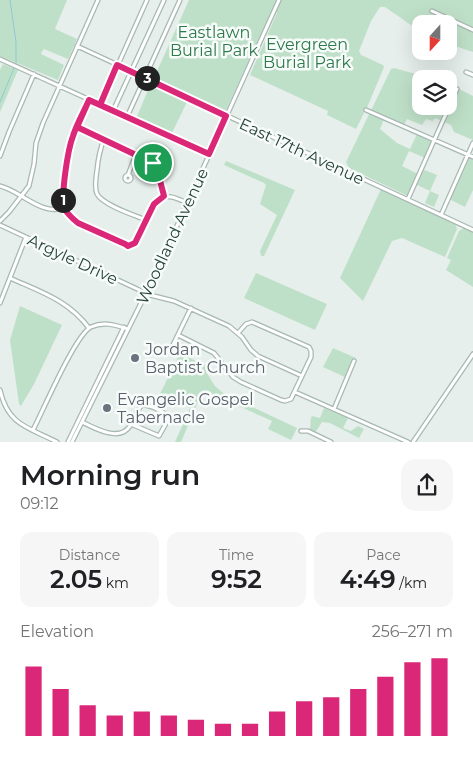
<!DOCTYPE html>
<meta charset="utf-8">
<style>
body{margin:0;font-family:Montserrat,sans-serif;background:#f6f6f6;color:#202124;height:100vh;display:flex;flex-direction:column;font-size:19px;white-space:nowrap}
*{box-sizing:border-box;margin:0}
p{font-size:16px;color:#757577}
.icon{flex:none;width:28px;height:28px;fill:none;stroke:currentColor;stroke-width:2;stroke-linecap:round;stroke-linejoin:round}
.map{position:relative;height:442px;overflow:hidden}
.sheet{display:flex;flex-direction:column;background:#fff;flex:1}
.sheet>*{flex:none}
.needle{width:32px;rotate:201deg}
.controls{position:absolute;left:412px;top:15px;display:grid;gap:10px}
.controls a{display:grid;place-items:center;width:45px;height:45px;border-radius:10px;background:#fff;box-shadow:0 5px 20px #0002;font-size:25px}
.pin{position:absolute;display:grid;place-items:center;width:42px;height:42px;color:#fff;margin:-21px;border:2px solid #fff;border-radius:50%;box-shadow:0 1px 5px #0007}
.km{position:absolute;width:25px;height:25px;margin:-12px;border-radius:50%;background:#222;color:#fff;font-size:14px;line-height:25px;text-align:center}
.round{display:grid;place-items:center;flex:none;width:52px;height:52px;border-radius:15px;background:#f6f6f6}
.summary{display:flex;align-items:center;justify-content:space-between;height:85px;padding:0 20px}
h1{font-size:28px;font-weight:600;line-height:38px}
.stats{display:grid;grid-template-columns:repeat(3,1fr);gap:8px;height:85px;padding:5px 20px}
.stats div{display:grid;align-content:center;border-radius:12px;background:#f6f6f6;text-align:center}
.stats b{font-size:25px;font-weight:600}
.stats small{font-size:14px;font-weight:400}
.stats p{font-size:14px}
.chart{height:140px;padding:10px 20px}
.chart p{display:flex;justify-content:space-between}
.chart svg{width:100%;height:90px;margin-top:5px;stroke:#db2777;stroke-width:6}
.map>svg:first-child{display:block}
</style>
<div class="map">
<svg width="473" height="442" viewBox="0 0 473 442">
<rect width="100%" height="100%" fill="#e6efeb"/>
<path fill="#bfe0c8" d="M0 0H67L55 29 77 39 68 59 44 49 41 53V54L64 65 58 80 0 56Z
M189 0H277L225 112 153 80Z
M281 0H473V29L433 9V14L439 17 436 24H421V32L385 7H380L371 21 359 51 361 55 383 65 384 67 369 103 356 129 327 115 328 111 250 75 277 13 276 12Z
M454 25H457L473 32V52L449 44V30Z
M3 64 18 70 0 112V70Z
M394 68 433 79H421V106H449V84L473 96V140L454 132 451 125 435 118 433 121 426 119 422 125 407 119 404 125 384 119 380 129 397 143 410 149 417 134 432 141 425 158 409 151 402 166 418 174 408 196 349 168 346 162 391 69Z
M150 85 187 102 171 135 136 119Z
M469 157 473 158V190L465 207 449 199Z
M226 161 295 190 264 256H261L260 251 277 215 260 204 266 185 264 183 224 165Z
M422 169 437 175 430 191 439 195 434 207 425 203 430 191 415 184Z
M381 189 455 223 457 229 445 257 402 238 392 241 363 301 340 278Z
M464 228 473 232V287L446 270 451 260 447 258 459 231Z
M256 273 327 304 315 330 244 298Z
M20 306 62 325 34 384 21 406 19 404 10 340Z
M333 348 356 358 347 378 323 367Z
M180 353 208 367 206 372 215 386 223 393 297 428 291 440 268 429 272 421 203 390 181 442H175L190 408 160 394Z
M324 408 348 418 343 428 351 431 358 426 364 429 359 438 330 423 322 422 315 433 309 431C312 425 309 421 312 416L320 418Z"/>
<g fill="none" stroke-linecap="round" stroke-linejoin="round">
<path stroke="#8ec9d4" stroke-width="1" d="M10 0 16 42V64
M0 102 14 68"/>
<g stroke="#a8b8b2" stroke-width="5.5">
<path id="minor" d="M432 11 473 30
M77 46 473 230
M0 59 209 154
M466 72 473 75
M89 100 73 136 70 148 62 198 64 208 72 219 78 223 128 246 135 243 154 204C164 192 175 197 187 203
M100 105 147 0
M366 110 473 157
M113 111 164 0
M127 117 180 0
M77 127 153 163 157 169 164 196
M104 139C100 149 98 160 97 170 96 178 94 187 97 194 103 205 134 215 146 220
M0 156 9 132 34 74
M125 178a3 3 0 1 1 6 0a3 3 0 1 1-6 0Z
M128 175 136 154
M0 186C21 191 41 216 64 208
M408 199 457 89
M441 215 473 143
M0 221 9 212 29 186 34 164 36 143 43 123 98 0
M0 225 150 295 174 301 229 326 242 337 251 350 258 356 302 376
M10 278C41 292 68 300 89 328
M0 303 26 237
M178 335 214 353 233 377 241 382 281 400 285 401 291 399 311 357V351L309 347 252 322 246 324 238 333
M172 347 191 308
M0 390C8 425 27 427 57 442
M295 392 408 442
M334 409 354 361
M82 422C96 429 120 442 130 426 134 419 136 411 142 405 150 405 164 411 169 418L159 436 131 424
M33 430C43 411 75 335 91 327 104 321 115 325 128 329
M301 431H308L331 442
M68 442 124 327
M72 442 153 279 279 0
M413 442 473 354"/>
</g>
<use href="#minor" stroke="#fff" stroke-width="3"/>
</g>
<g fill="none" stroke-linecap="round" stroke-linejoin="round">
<g stroke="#fff" stroke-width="10">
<path id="route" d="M153 163 157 169 164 196 154 204 135 243 128 246 125 244 78 223C73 219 68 215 65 209 60 197 68 149 73 136 77 123 84 112 89 100 129 118 169 136 209 154L226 116 117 65 100 105 89 100 77 127 153 163"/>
</g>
<use href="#route" stroke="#db2777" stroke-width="6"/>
</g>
<g fill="#6b7280" stroke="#f7fbf9" stroke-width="2">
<circle cx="135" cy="358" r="5"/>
<circle cx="107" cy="408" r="5"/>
</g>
<g text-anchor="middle" stroke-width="5" stroke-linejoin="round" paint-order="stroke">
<g font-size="16" fill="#2d7a4b" stroke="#f7fbf9">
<text x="214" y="38">Eastlawn<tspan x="214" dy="18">Burial Park</tspan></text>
<text x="307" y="50">Evergreen<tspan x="307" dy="18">Burial Park</tspan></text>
</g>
<g font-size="16" fill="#24423a" stroke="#f7fbf9">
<text transform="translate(302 151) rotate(25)" y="6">East 17th Avenue</text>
<text transform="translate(172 236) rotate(-65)" y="6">Woodland Avenue</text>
<text transform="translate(73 259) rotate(25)" y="6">Argyle Drive</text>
</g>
<g font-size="16" fill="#5b616d" stroke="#f7fbf9" text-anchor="start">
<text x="145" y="355">Jordan<tspan x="145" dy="18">Baptist Church</tspan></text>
<text x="117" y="405">Evangelic Gospel<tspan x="117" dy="18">Tabernacle</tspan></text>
</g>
</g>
</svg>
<div class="controls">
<a><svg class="needle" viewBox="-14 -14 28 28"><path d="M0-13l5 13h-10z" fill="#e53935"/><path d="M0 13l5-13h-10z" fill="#757577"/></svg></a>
<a><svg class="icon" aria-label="layers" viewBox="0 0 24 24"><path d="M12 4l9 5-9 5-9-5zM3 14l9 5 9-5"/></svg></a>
</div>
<div class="pin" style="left:153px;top:163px;background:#1e9e55"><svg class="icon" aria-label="arrive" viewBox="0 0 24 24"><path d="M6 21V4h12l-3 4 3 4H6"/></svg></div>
<b class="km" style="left:63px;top:200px">1</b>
<b class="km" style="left:147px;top:78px">3</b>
</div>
<section class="sheet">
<div class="summary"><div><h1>Morning run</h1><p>09:12</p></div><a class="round"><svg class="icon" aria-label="share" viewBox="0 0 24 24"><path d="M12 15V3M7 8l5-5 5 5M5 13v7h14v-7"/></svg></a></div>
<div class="stats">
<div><p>Distance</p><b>2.05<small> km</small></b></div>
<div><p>Time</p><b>9:52</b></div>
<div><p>Pace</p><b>4:49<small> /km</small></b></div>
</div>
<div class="chart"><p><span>Elevation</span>256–271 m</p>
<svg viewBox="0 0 160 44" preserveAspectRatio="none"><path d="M5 44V10M15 44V21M25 44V29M35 44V34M45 44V32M55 44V34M65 44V36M75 44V38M85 44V38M95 44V32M105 44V27M115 44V25M125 44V21M135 44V15M145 44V8M155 44V6"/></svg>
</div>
</section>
